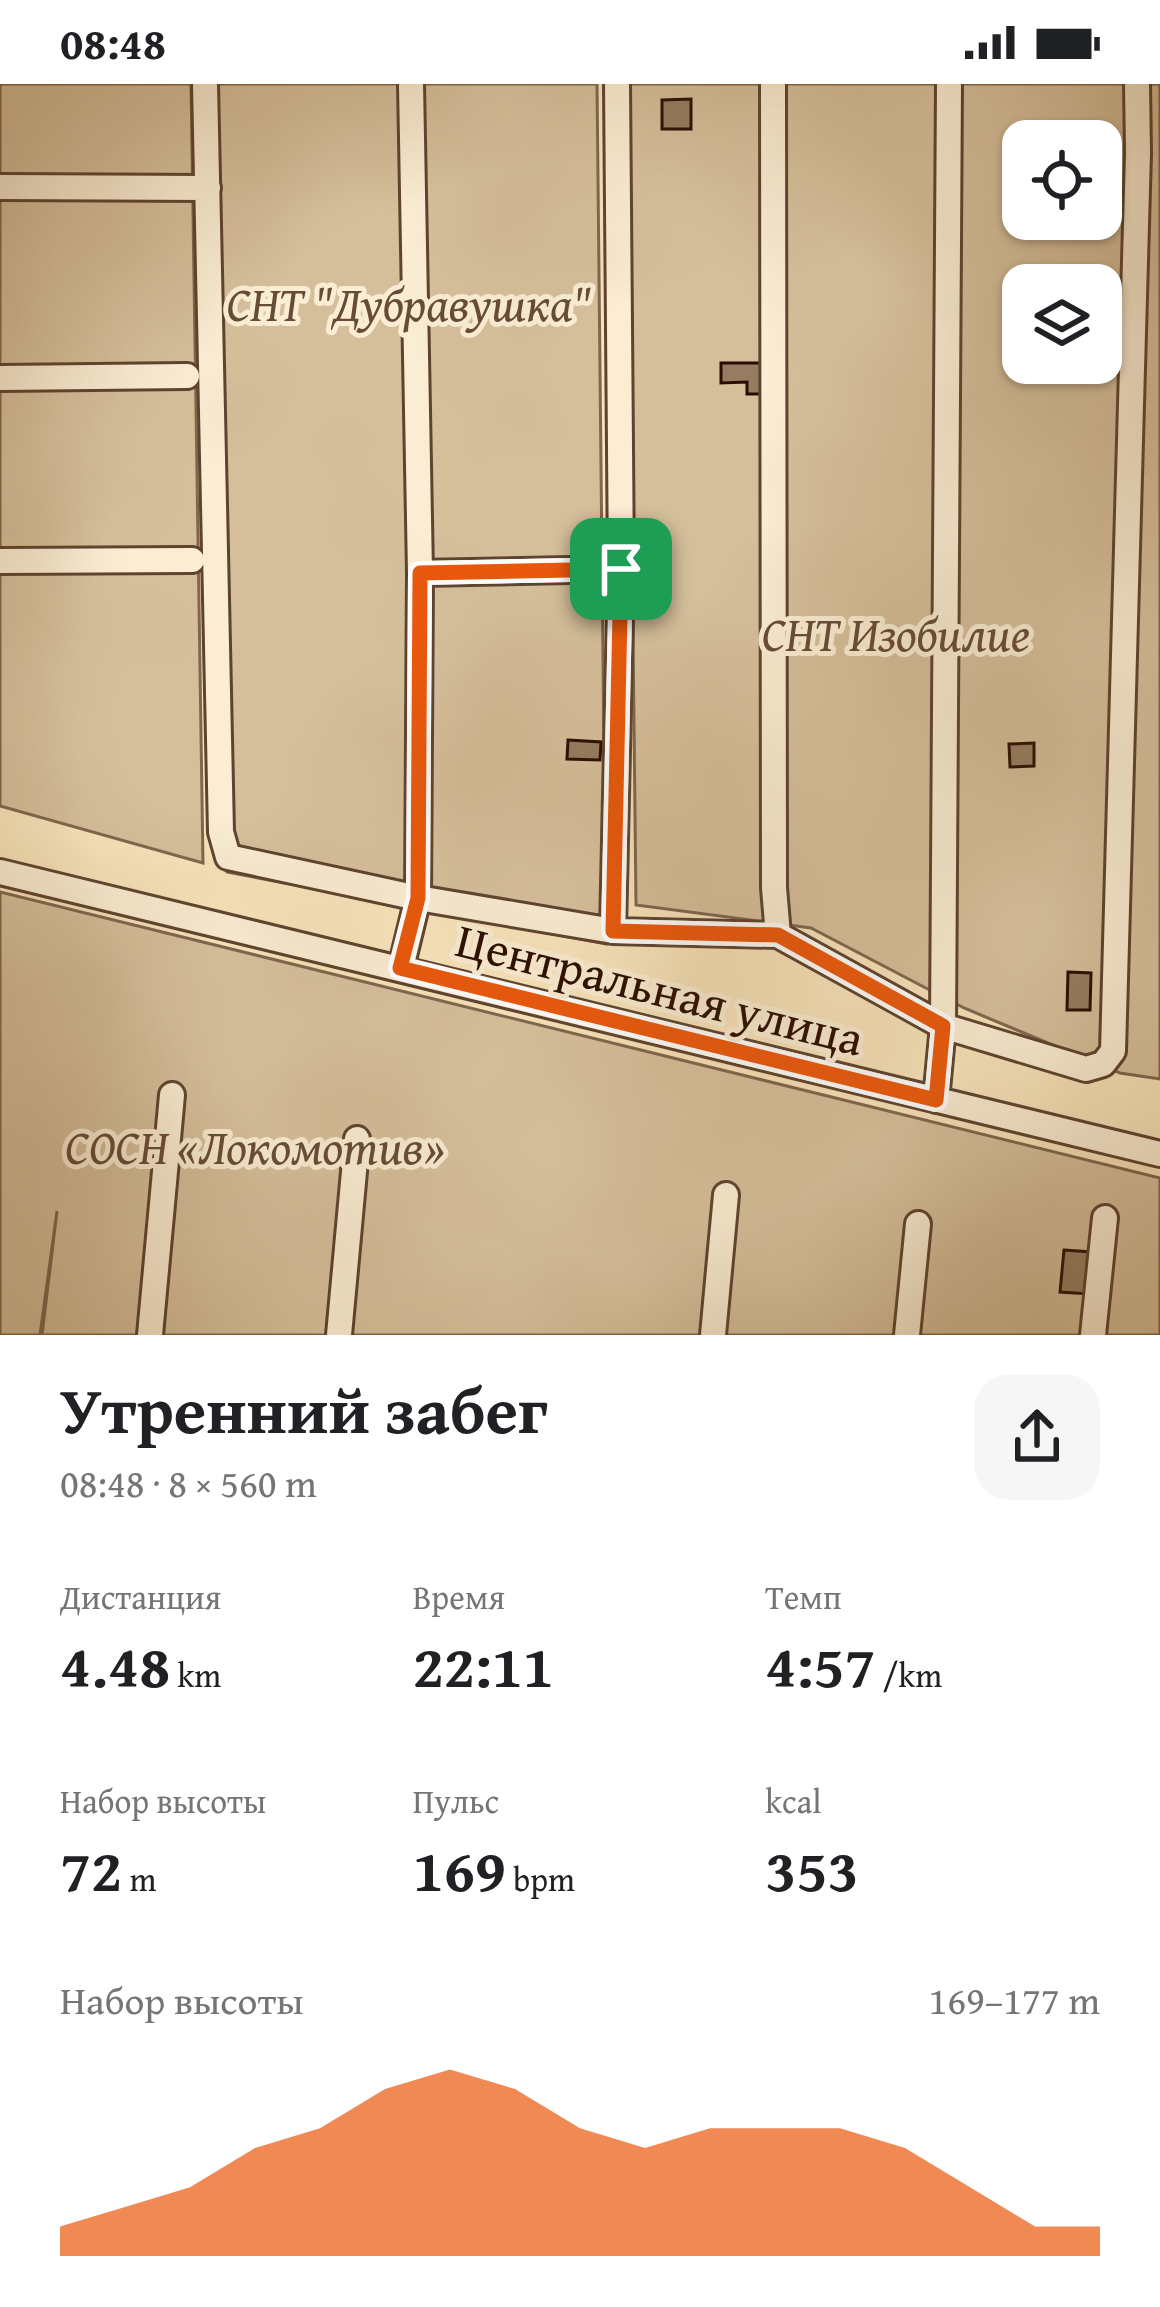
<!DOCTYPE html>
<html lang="ru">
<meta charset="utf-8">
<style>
body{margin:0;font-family:"Gentium Book Plus",serif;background:#f6f6f6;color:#202124;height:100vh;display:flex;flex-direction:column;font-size:45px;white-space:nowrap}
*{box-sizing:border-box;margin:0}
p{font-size:39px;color:#757577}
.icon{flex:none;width:66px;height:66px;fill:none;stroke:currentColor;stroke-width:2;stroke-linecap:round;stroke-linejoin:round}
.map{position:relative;height:1251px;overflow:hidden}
.sheet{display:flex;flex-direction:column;background:#fff;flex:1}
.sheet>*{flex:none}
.buttons{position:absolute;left:1002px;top:36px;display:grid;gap:24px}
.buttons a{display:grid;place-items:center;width:120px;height:120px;border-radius:24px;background:#fff;box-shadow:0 3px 9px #0004;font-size:60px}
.pin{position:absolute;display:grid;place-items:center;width:102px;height:102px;color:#fff;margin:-51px;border-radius:24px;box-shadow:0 6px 18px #0006}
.round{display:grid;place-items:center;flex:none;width:126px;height:126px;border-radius:36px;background:#f6f6f6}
.summary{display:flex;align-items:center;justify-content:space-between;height:204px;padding:0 60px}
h1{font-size:66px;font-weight:600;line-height:90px}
.metrics{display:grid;grid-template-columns:repeat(3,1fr);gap:18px;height:204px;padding:12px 60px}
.metrics div{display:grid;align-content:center}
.metrics b{font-size:60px;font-weight:600}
.metrics small{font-size:33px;font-weight:400}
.metrics p{font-size:33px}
.chart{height:336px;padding:24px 60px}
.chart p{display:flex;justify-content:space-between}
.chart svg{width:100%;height:216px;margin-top:12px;fill:#ea580c;opacity:.7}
.status{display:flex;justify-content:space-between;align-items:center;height:84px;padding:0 60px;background:#fff;direction:ltr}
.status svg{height:33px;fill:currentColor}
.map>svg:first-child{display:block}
</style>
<div class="status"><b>08:48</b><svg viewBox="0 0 49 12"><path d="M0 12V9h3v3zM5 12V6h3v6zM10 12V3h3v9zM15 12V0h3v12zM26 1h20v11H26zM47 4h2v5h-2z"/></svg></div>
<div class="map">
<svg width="1160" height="1251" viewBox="0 0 1160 1251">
<rect width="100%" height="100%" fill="#f8e4bb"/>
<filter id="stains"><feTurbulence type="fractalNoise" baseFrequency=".00167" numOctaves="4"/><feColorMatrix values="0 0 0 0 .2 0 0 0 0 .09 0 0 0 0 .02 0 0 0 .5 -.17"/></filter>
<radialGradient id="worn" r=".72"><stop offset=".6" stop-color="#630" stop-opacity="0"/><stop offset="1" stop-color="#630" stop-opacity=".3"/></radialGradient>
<path fill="#d5bf9b" stroke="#80664e" stroke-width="3" fill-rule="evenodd" d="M0 0H191L203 779 0 722Z
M216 0H597L606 860 227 788Z
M627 0H1160V995L1120 989 964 924 811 844 636 821ZM1023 57H1101V135H1023ZM1023 201H1101V279H1023Z
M0 808 1160 1094V1251H42L57 1127 40 1251H0Z"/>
<path fill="#967d61" stroke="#2b0d00" stroke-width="3" d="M691 15V45H662V16Z
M721 279H767V310H747V298L721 299Z
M568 656 601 658 600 676 567 675Z
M1034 659V682L1010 683 1009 660Z
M1068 888 1091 889 1090 926H1067Z
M1064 1166 1092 1168 1089 1210 1060 1208Z"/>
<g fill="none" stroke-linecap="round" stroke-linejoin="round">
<g stroke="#5e432f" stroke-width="30">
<path id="minor" d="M205 0 221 748 228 773 418 814 420 489 411 0
M773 0 774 804 778 851 943 942 1086 985 1103 980 1113 967 1138 69 1137 0
M0 103 208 104
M0 294 187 292
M0 477 192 476
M420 489 621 485
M0 788 1160 1070
M613 847 778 851
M401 884 418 814 613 847 621 485 617 0
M936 1016 943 942 949 0
M150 1251 172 1011
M339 1251 357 1055
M713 1251 726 1111
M907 1251 918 1140
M1093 1251 1105 1134"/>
</g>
<use href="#minor" stroke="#faedd3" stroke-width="24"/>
</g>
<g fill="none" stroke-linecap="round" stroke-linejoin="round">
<g stroke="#fff" stroke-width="24">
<path id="route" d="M621 485 613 847 778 851 943 942 936 1016 400 884 418 814 420 489Z"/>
</g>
<use href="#route" stroke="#ea580c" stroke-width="15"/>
</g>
<g text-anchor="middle" stroke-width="10" stroke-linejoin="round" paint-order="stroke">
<g font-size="48" font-style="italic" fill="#664b36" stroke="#faedd3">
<text x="409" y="237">СНТ "Дубравушка"</text>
<text x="896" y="567">СНТ Изобилие</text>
<text x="255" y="1080">СОСН «Локомотив»</text>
</g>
<g font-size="48" fill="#2b0d00" stroke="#faedd3">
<text transform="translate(660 905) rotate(14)" y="17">Центральная улица</text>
</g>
</g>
<rect width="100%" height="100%" filter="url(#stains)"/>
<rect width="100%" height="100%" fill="url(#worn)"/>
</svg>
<div class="buttons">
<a><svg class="icon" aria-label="locate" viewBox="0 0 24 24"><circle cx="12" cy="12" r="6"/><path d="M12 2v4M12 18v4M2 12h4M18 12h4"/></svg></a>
<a><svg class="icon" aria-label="layers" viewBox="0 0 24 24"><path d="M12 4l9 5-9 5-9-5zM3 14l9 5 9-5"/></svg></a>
</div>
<div class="pin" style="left:621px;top:485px;background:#1e9e55"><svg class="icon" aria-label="arrive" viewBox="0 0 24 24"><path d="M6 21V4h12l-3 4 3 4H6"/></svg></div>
</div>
<section class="sheet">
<div class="summary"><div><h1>Утренний забег</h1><p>08:48 · 8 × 560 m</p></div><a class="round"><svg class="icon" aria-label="share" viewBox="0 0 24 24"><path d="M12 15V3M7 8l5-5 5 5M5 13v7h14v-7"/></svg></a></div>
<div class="metrics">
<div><p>Дистанция</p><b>4.48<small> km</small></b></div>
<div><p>Время</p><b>22:11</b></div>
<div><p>Темп</p><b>4:57<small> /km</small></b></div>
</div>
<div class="metrics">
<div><p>Набор высоты</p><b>72<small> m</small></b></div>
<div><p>Пульс</p><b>169<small> bpm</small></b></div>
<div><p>kcal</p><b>353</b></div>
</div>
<div class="chart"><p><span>Набор высоты</span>169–177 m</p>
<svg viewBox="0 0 160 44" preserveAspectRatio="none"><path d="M0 44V38L10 34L20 30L30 22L40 18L50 10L60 6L70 10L80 18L90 22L100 18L110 18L120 18L130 22L140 30L150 38L160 38V44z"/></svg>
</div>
</section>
